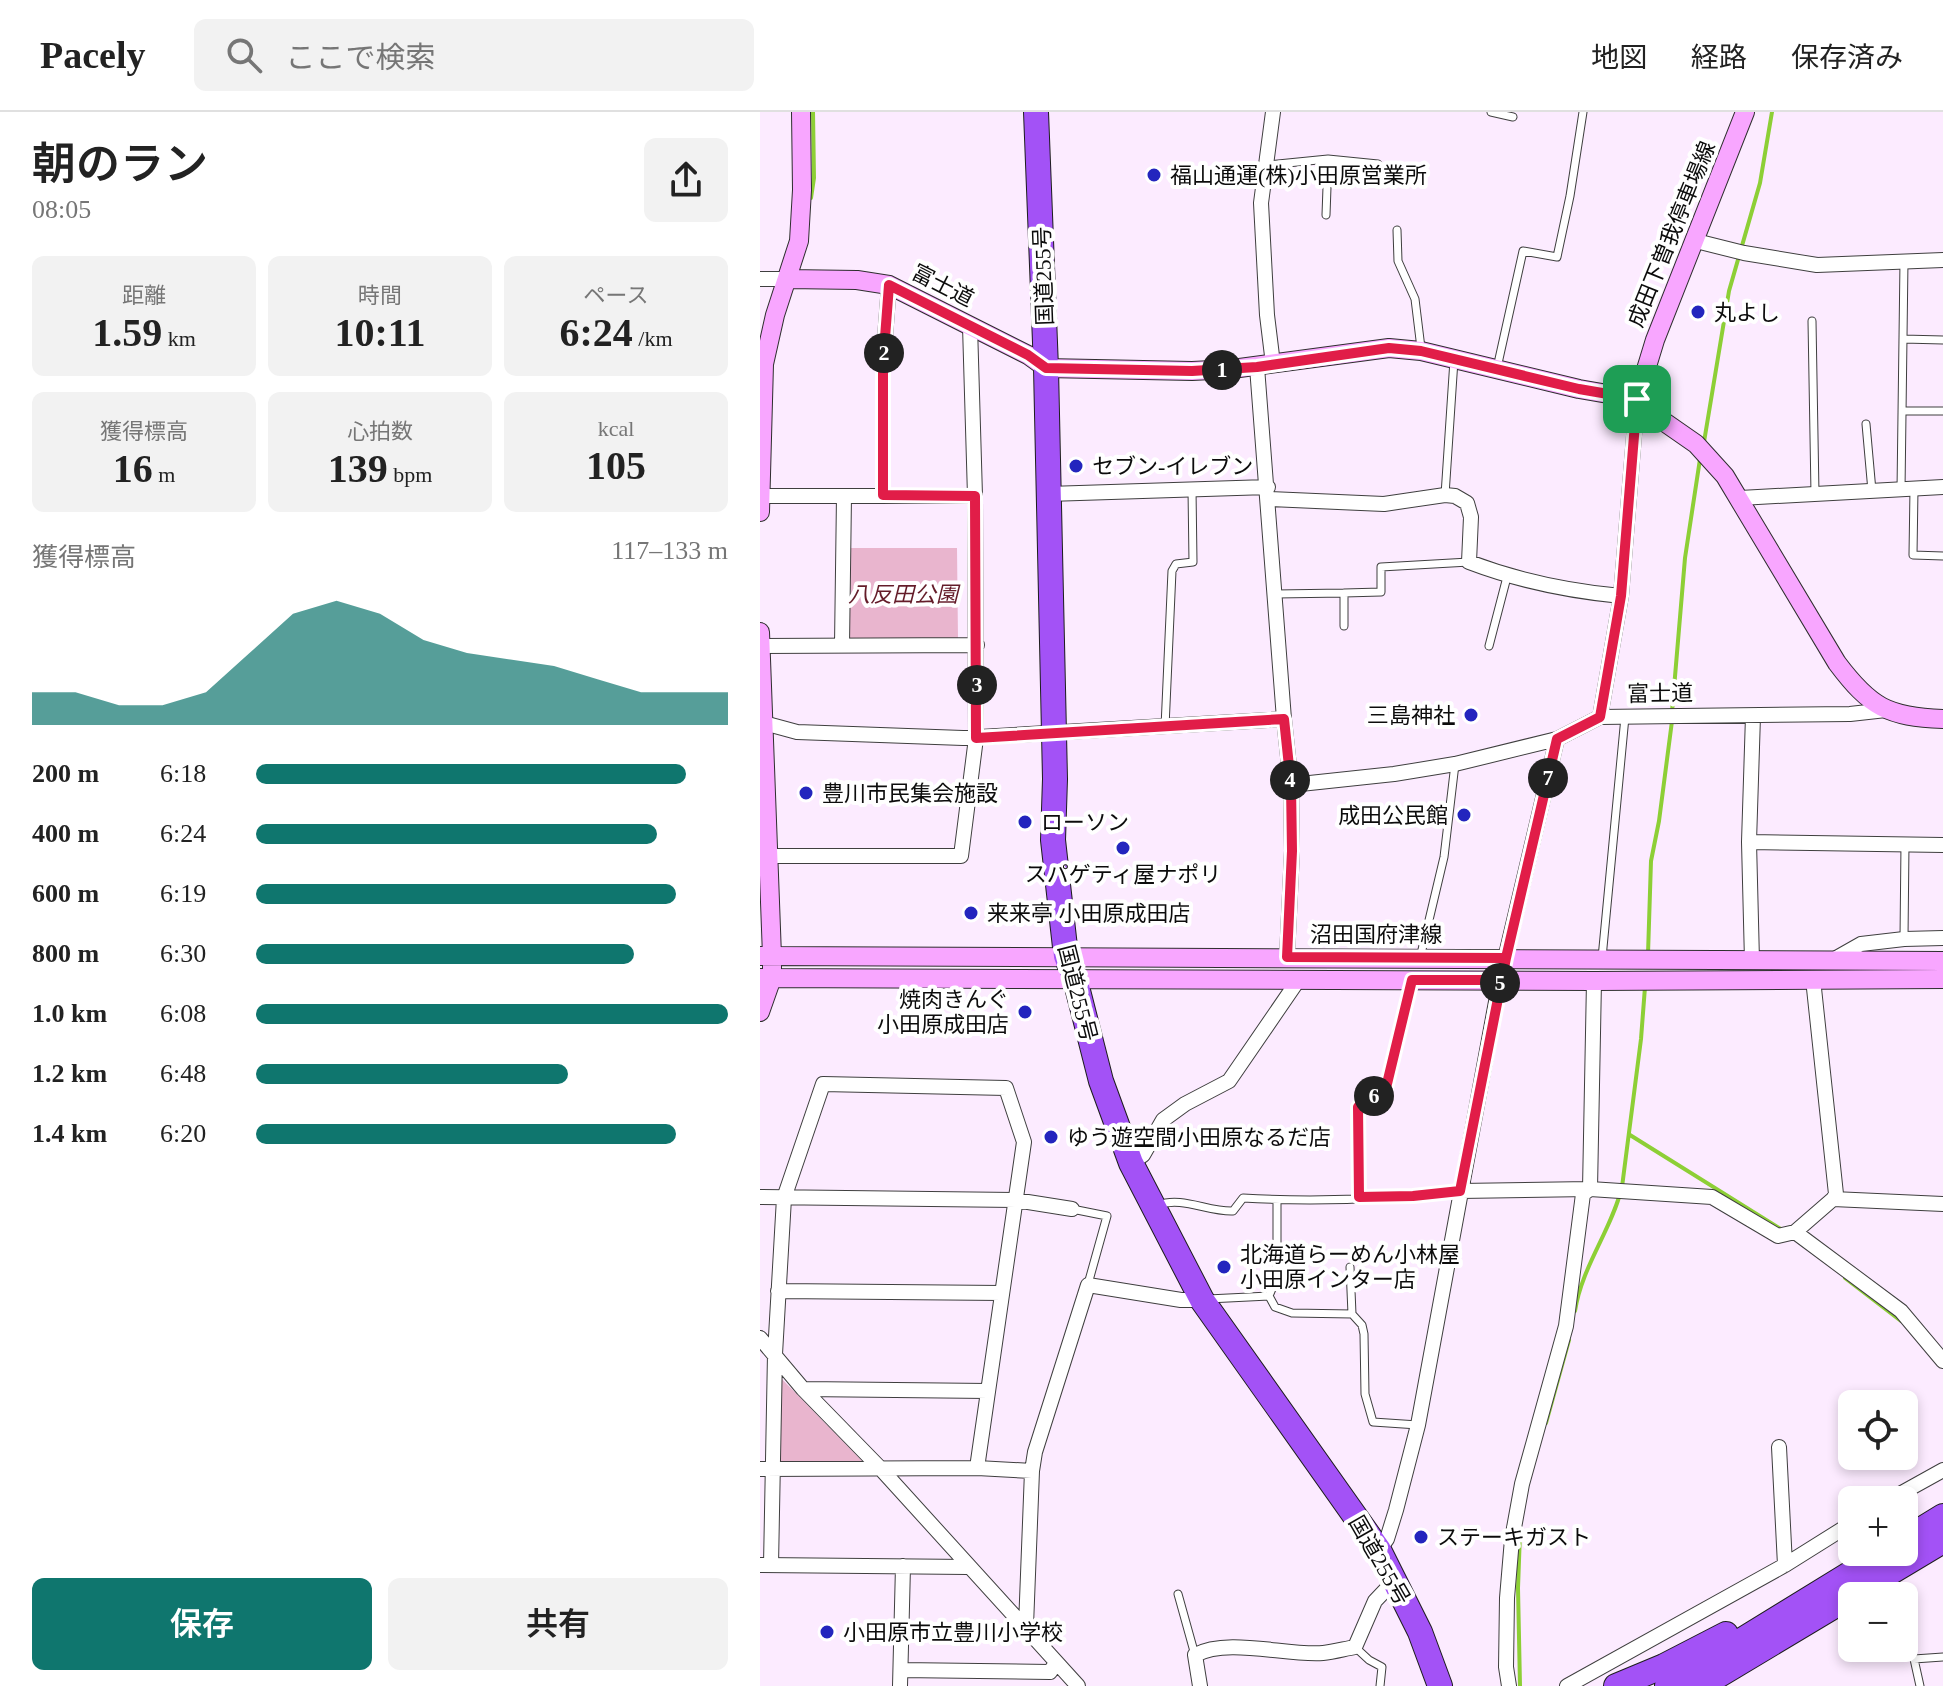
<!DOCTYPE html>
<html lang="ja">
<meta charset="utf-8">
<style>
body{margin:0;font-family:"Times New Roman","Noto Sans JP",serif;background:#f2f2f2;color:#222;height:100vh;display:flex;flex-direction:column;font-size:30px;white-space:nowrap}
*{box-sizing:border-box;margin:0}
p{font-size:26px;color:#767676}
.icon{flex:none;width:44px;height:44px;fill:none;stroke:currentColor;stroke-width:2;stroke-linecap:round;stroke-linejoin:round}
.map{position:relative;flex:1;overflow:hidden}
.side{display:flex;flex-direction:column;background:#fff;width:760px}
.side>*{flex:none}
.tools{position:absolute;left:1078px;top:1278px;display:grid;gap:16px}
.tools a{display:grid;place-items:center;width:80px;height:80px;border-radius:12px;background:#fff;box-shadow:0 4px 12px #0003;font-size:40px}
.pin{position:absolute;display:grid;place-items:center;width:68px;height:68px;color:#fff;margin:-34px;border-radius:16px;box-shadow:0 4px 12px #0006}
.km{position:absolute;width:40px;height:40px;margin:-20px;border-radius:50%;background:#222;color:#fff;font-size:22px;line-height:40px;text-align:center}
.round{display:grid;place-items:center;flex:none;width:84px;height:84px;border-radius:12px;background:#f2f2f2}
.summary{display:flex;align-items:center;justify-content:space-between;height:136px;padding:0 32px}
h1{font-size:44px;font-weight:600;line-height:60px}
.stats{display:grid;grid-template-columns:repeat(3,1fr);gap:12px;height:136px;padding:8px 32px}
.stats div{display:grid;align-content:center;border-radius:12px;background:#f2f2f2;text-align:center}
.stats b{font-size:40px;font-weight:600}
.stats small{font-size:22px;font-weight:400}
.stats p{font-size:22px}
.chart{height:224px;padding:16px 32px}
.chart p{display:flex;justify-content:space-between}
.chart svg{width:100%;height:144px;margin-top:8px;fill:#0f766e;opacity:.7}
.button{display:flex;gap:16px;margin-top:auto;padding:16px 32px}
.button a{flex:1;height:92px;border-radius:12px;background:#0f766e;color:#fff;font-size:32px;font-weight:600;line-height:92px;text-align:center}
.button a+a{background:#f2f2f2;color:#222}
ul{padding:0 32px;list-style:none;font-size:26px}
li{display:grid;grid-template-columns:128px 96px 1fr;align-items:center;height:60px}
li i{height:20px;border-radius:10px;background:#0f766e}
header{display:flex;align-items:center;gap:48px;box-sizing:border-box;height:112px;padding:0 40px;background:#fff;border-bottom:2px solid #e0e0e0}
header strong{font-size:38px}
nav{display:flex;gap:44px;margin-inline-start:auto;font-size:28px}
.search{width:560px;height:72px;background:#f2f2f2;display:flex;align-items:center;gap:20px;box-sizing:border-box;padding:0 28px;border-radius:12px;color:#767676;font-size:30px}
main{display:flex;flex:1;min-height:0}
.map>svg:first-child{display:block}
</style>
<header>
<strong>Pacely</strong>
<div class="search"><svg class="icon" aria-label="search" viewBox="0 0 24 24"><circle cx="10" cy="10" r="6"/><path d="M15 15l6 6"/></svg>ここで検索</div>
<nav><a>地図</a><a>経路</a><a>保存済み</a></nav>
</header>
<main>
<section class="side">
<div class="summary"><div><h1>朝のラン</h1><p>08:05</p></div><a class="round"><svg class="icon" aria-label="share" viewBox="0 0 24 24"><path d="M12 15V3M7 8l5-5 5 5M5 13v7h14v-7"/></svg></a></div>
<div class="stats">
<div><p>距離</p><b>1.59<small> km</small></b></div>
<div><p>時間</p><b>10:11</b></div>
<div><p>ペース</p><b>6:24<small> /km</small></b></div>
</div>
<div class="stats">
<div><p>獲得標高</p><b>16<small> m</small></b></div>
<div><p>心拍数</p><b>139<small> bpm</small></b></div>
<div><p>kcal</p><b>105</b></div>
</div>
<div class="chart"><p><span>獲得標高</span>117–133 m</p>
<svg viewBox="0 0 160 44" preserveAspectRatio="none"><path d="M0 44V34L10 34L20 38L30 38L40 34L50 22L60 10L70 6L80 10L90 18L100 22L110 24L120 26L130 30L140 34L150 34L160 34V44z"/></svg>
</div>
<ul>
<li><b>200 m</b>6:18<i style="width:91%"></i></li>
<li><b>400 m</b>6:24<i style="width:85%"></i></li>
<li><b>600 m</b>6:19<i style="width:89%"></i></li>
<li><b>800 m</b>6:30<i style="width:80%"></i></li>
<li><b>1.0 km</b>6:08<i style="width:100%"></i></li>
<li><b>1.2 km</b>6:48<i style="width:66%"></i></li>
<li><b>1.4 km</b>6:20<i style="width:89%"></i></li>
</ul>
<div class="button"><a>保存</a><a>共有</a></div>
</section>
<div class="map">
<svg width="1183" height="1574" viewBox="0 0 1183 1574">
<rect width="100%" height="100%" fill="#fcebff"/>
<path fill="#e9b5ce" d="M89 436H197L198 528 89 530Z
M19 1264 105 1352 18 1351Z"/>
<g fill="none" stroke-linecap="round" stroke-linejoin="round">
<path stroke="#8dcf36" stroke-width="4" d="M51 86 54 66 53 0
M944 330 969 179 1000 71 1012 0
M912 600 925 446 940 347
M888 842 891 749 899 709 912 609
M870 1023 1024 1119
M1085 1166 1141 1209
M815 1199C822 1154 851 1119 862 1075L881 927 885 875
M786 1311 809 1228
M760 1421 758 1476 760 1574"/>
<g stroke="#3f3f3f" stroke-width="9">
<path id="lane" d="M731 0 753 5
M507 53 568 47 618 52
M566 103 568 47
M637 118 638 149 655 187 661 236
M1052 209 1055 382
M1143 227 1183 228
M737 256 763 139 797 145 810 84 823 0
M1142 299H1183
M1106 312 1112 379
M1154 377 1153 443 1183 444
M1141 378 1144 149
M685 383 694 248
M584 481 621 480V455L709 450
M516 482 584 481V514
M729 534 747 465
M405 615 412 459 416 452 433 450 432 377
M1144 826 1145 732
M660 846 684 745 695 652
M842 846 865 605
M599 1085 598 995C604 985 617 984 626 976L652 870
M398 1093C422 1084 448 1100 473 1099L483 1086C551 1090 631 1087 700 1079
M312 1097 347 1104 328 1172
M590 1155 592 1202 602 1213 604 1222 605 1282 613 1310 658 1313
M509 1184 515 1195 532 1201 592 1202
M448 1187 509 1184 517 1165V1088
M418 1482 435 1543
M595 1535 609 1548 622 1555 620 1574
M1160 1574 1154 1547 1183 1545"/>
</g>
<g stroke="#3f3f3f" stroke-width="16">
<path id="street" d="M936 129 984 141 1057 153 1183 148
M0 167H28
M513 252 507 203 501 91 513 0
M877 287 861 484 840 605 1090 602 1126 598
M288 382 508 375
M123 383V252L129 173
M0 384H215
M980 386 1183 375
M509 387 624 392 685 383 695 384 707 391 711 405 709 450C759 469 808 479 861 484
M82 533 84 384
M1 534 217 533
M524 607 531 673 532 739 527 845
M0 610 37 620 203 626 524 607 497 255
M531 673 634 662 695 652 797 627
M989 730 1183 733
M9 744H201L216 626 215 384 210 214
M992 849 989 730 993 604
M1071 849 1101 832 1144 827 1183 826
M1053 867 1076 1082 1073 1087
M371 1051 383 1043 403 1008 425 992 469 969 539 867
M700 1079 830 1077 952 1085 1018 1124 1035 1120 1073 1087 1183 1092
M0 1085 255 1088 312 1097
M1035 1120 1141 1199 1183 1249
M18 1179 242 1181
M0 1226 43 1277 121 1357 318 1574
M43 1277 228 1279
M1019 1335 1025 1453
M0 1357 217 1356 272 1359
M1129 1388 1183 1358
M619 1438 627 1427 636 1398 658 1313 740 868 797 627 840 605
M0 1453 208 1455
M11 1453 15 1242 24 1086 63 972 246 976 264 1030 217 1356
M266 1514 272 1359 275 1340 328 1173 421 1188H442
M141 1558 290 1560 296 1551
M140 1574 143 1454
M440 1574 435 1543C468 1525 526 1544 563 1541 573 1540 584 1537 595 1535L615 1489 634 1469
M749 1574 746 1555 747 1486 752 1427 762 1372 806 1214 823 1082 830 1077 834 869
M807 1574 1025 1453 1092 1411"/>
</g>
<g stroke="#2e2e2e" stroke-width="20">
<path id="secondary" d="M28 167 97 168 129 173 268 243 286 256 432 259 472 257 629 236 661 239 819 277 877 287
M877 287 890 300 936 332 965 364 1077 551C1110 595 1128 605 1183 607
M877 287 895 228 985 0
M0 400 4 252 15 203 39 129 42 78 41 0
M0 520 12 844V866L0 900
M0 844 1183 849
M0 866 834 869 1183 867"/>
</g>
<g stroke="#1d1d1d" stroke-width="26">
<path id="highway" d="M276 0 286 256 295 667 293 728 306 844 315 867 341 969 371 1051 442 1188 619 1438 660 1520 680 1574
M1144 1428 1183 1404
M856 1574 904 1554 966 1522
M907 1574 1125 1440
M941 1574 1183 1429"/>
</g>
<use href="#lane" stroke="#fff" stroke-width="7"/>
<use href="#street" stroke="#fff" stroke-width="14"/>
<use href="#secondary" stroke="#f8a6ff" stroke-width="18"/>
<use href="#highway" stroke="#a352f6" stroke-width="24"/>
</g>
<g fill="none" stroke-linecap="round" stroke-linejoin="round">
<g stroke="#fff" stroke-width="16">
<path id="route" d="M877 287 819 277 661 239 629 236 497 255 432 259 286 256 268 243 129 173 123 252V383L215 384 216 626 524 607 531 673 532 739 527 845 746 846 700 1079 653 1084 599 1085 598 995C604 985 617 984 626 976L652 868H740L746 846 797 627 840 605 861 484 877 287"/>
</g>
<use href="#route" stroke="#e11d48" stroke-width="10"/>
</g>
<g fill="#2325be" stroke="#fff" stroke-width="3">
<circle cx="394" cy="63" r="8"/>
<circle cx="938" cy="200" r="8"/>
<circle cx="316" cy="354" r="8"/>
<circle cx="711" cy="603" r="8"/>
<circle cx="46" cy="681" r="8"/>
<circle cx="704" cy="703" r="8"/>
<circle cx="265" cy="710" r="8"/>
<circle cx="363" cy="736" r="8"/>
<circle cx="211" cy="801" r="8"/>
<circle cx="265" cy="900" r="8"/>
<circle cx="291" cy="1025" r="8"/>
<circle cx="464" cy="1155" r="8"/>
<circle cx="661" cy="1425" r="8"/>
<circle cx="67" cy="1520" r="8"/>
</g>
<g text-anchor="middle" stroke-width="8" stroke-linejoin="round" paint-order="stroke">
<g font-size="22" fill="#0c0c0c" stroke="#fff" text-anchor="start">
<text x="410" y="71">福山通運(株)小田原営業所</text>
<text x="954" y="208">丸よし</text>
<text x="332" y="362">セブン-イレブン</text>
<text x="695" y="611" text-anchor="end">三島神社</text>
<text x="62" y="689">豊川市民集会施設</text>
<text x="688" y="711" text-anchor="end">成田公民館</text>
<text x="281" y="718">ローソン</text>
<text x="363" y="770" text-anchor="middle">スパゲティ屋ナポリ</text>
<text x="227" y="809">来来亭 小田原成田店</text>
<text x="249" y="895" text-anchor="end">焼肉きんぐ<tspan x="249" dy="25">小田原成田店</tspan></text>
<text x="307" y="1033">ゆう遊空間小田原なるだ店</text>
<text x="480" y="1150">北海道らーめん小林屋<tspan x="480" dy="25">小田原インター店</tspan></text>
<text x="677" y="1433">ステーキガスト</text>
<text x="83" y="1528">小田原市立豊川小学校</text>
</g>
<g font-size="22" fill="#0c0c0c" stroke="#fff">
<text transform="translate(911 122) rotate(-68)" y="8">成田下曽我停車場線</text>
<text transform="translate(283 164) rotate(-92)" y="8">国道255号</text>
<text transform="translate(183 173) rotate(27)" y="8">富士道</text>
<text transform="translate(900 581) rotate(-1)" y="8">富士道</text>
<text x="616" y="830">沼田国府津線</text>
<text transform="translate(318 881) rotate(76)" y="8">国道255号</text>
<text transform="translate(620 1448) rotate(60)" y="8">国道255号</text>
</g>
<g font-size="22" font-style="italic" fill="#641c29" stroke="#fff">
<text x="143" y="490">八反田公園</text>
</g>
</g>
</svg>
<div class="tools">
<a><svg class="icon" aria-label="locate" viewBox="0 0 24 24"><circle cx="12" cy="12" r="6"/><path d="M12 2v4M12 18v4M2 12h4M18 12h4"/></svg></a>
<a>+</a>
<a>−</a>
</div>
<div class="pin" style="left:877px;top:287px;background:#1e9e55"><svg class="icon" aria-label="arrive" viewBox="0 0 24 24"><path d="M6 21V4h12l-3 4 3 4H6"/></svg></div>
<b class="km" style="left:462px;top:258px">1</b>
<b class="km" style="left:124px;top:241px">2</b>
<b class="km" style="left:217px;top:573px">3</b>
<b class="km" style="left:530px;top:668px">4</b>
<b class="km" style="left:740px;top:871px">5</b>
<b class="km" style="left:614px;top:984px">6</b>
<b class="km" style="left:788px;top:666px">7</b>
</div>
</main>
